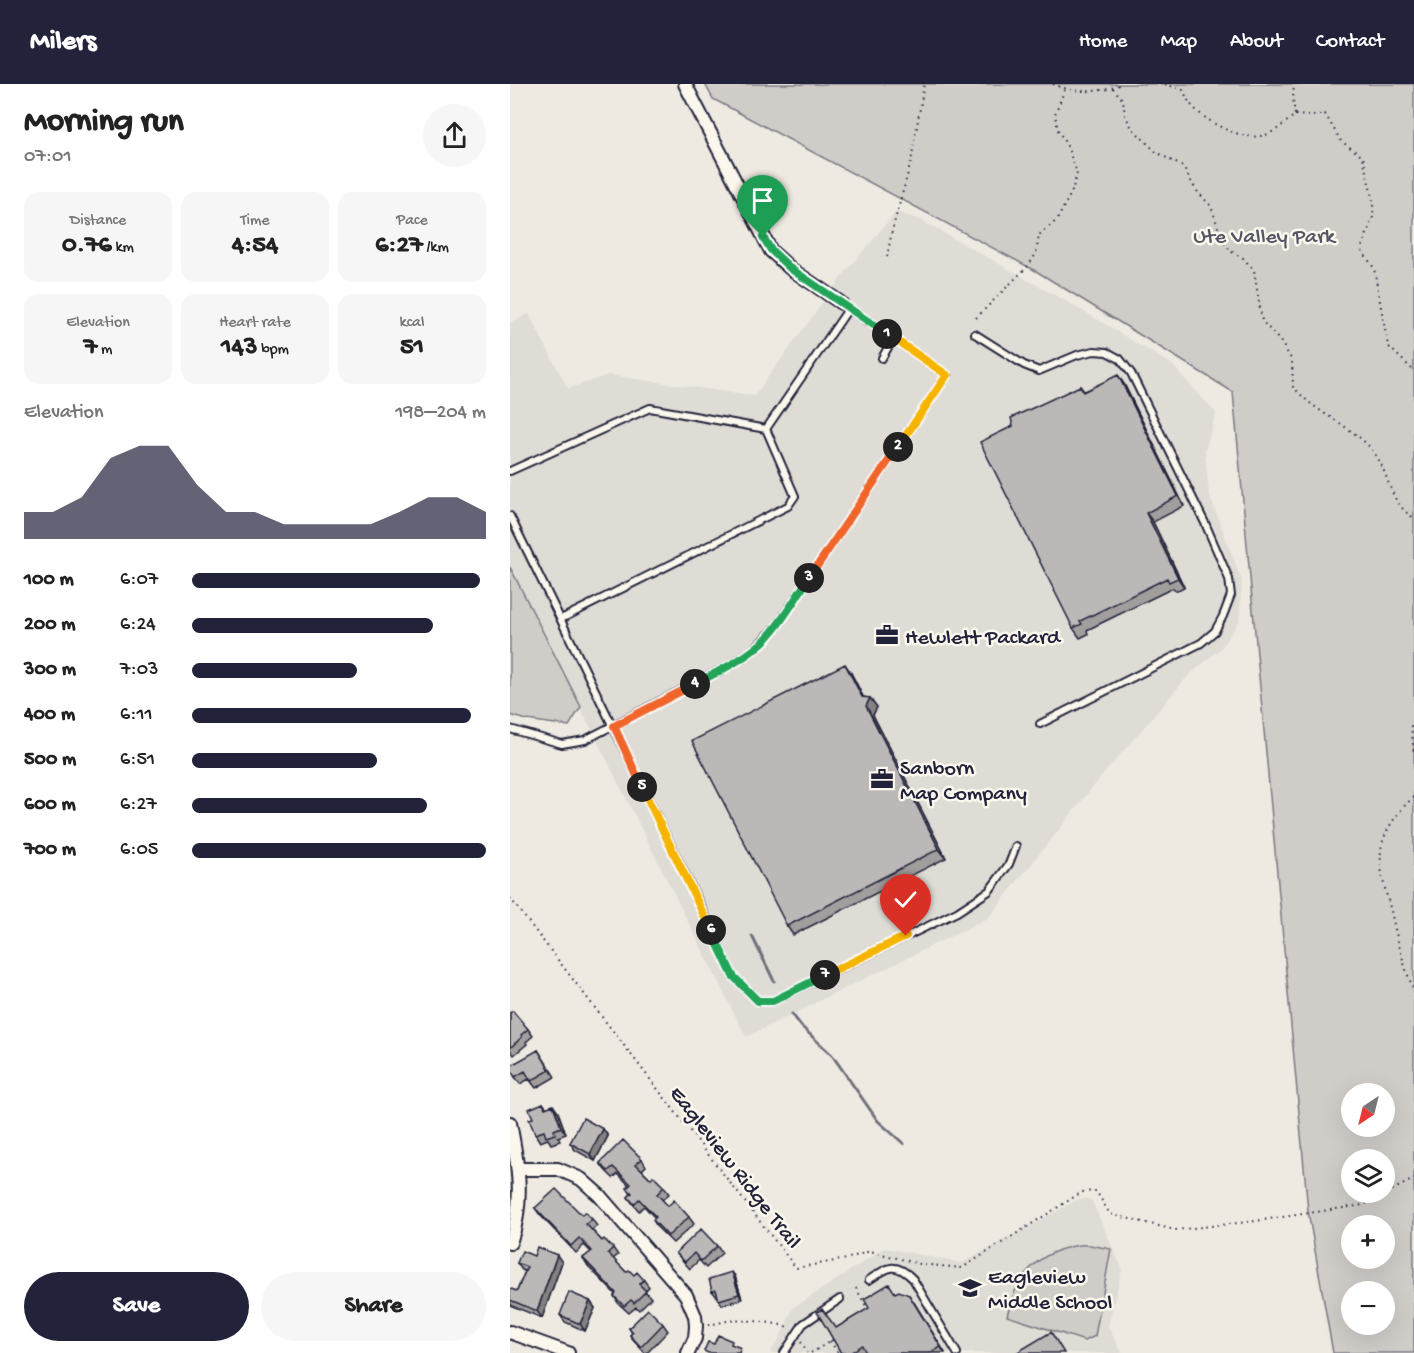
<!DOCTYPE html>
<meta charset="utf-8">
<style>
body{margin:0;font-family:"Gochi Hand",sans-serif;background:#f6f6f6;color:#222;height:100vh;display:flex;flex-direction:column;font-size:22px;white-space:nowrap}
*{box-sizing:border-box;margin:0}
p{font-size:20px;color:#767676}
.icon{flex:none;width:33px;height:33px;fill:none;stroke:currentColor;stroke-width:2;stroke-linecap:round;stroke-linejoin:round}
.map{position:relative;flex:1;overflow:hidden}
.details{display:flex;flex-direction:column;background:#fff;width:510px}
.details>*{flex:none}
.needle{width:39px;rotate:215deg}
.fabs{position:absolute;left:831px;top:999px;display:grid;gap:12px}
.fabs a{display:grid;place-items:center;width:54px;height:54px;border-radius:50%;background:#fff;box-shadow:0 6px 24px #0002;font-size:30px}
.pin{position:absolute;display:grid;place-items:center;width:51px;height:51px;color:#fff;margin:-62px -26px;border-radius:50% 50% 50% 0;rotate:-45deg;box-shadow:0 0 6px #0007}
.pin .icon{rotate:45deg}
.km{position:absolute;width:30px;height:30px;margin:-15px;border-radius:50%;background:#222;color:#fff;font-size:16px;line-height:30px;text-align:center}
.round{display:grid;place-items:center;flex:none;width:63px;height:63px;border-radius:32px;background:#f6f6f6}
.overview{display:flex;align-items:center;justify-content:space-between;height:102px;padding:0 24px}
h1{font-size:33px;font-weight:700;line-height:45px}
.figures{display:grid;grid-template-columns:repeat(3,1fr);gap:9px;height:102px;padding:6px 24px}
.figures div{display:grid;align-content:center;border-radius:15px;background:#f6f6f6;text-align:center}
.figures b{font-size:26px;font-weight:700}
.figures small{font-size:16px;font-weight:400}
.figures p{font-size:16px}
.chart{height:168px;padding:12px 24px}
.chart p{display:flex;justify-content:space-between}
.chart svg{width:100%;height:108px;margin-top:6px;fill:#22223b;opacity:.7}
.button{display:flex;gap:12px;margin-top:auto;padding:12px 24px}
.button a{flex:1;height:69px;border-radius:36px;background:#22223b;color:#fff;font-size:24px;font-weight:700;line-height:69px;text-align:center}
.button a+a{background:#f6f6f6;color:#222}
ul{padding:0 24px;list-style:none;font-size:20px}
li{display:grid;grid-template-columns:96px 72px 1fr;align-items:center;height:45px}
li i{height:15px;border-radius:8px;background:#22223b}
header{display:flex;align-items:center;gap:36px;box-sizing:border-box;height:84px;padding:0 30px;background:#22223b;color:#fff}
header strong{font-size:28px}
nav{display:flex;gap:33px;margin-inline-start:auto;font-size:21px}
main{display:flex;flex:1;min-height:0}
.map>svg:first-child{display:block}
</style>
<header>
<strong>Milers</strong>
<nav><a>Home</a><a>Map</a><a>About</a><a>Contact</a></nav>
</header>
<main>
<section class="details">
<div class="overview"><div><h1>Morning run</h1><p>07:01</p></div><a class="round"><svg class="icon" aria-label="share" viewBox="0 0 24 24"><path d="M12 15V3M7 8l5-5 5 5M5 13v7h14v-7"/></svg></a></div>
<div class="figures">
<div><p>Distance</p><b>0.76<small> km</small></b></div>
<div><p>Time</p><b>4:54</b></div>
<div><p>Pace</p><b>6:27<small> /km</small></b></div>
</div>
<div class="figures">
<div><p>Elevation</p><b>7<small> m</small></b></div>
<div><p>Heart rate</p><b>143<small> bpm</small></b></div>
<div><p>kcal</p><b>51</b></div>
</div>
<div class="chart"><p><span>Elevation</span>198–204 m</p>
<svg viewBox="0 0 160 44" preserveAspectRatio="none"><path d="M0 44V33L10 33L20 27L30 11L40 6L50 6L60 22L70 33L80 33L90 38L100 38L110 38L120 38L130 33L140 27L150 27L160 33V44z"/></svg>
</div>
<ul>
<li><b>100 m</b>6:07<i style="width:98%"></i></li>
<li><b>200 m</b>6:24<i style="width:82%"></i></li>
<li><b>300 m</b>7:03<i style="width:56%"></i></li>
<li><b>400 m</b>6:11<i style="width:95%"></i></li>
<li><b>500 m</b>6:51<i style="width:63%"></i></li>
<li><b>600 m</b>6:27<i style="width:80%"></i></li>
<li><b>700 m</b>6:05<i style="width:100%"></i></li>
</ul>
<div class="button"><a>Save</a><a>Share</a></div>
</section>
<div class="map">
<svg width="904" height="1269" viewBox="0 0 904 1269">
<rect width="100%" height="100%" fill="#eeeae2"/>
<filter id="ink" filterUnits="userSpaceOnUse"><feTurbulence type="fractalNoise" baseFrequency=".0167" numOctaves="2"/><feDisplacementMap in="SourceGraphic" scale="12" xChannelSelector="R" yChannelSelector="G"/><feConvolveMatrix kernelMatrix="1 2 1 2 8 2 1 2 1" color-interpolation-filters="sRGB"/></filter>
<g filter="url(#ink)">
<path fill="#dfdbd5" d="M386 128 411 136 580 231 662 281 706 329 695 367 699 410 732 497 729 537 711 564 677 593 591 693 478 834 236 953 0 483V239L19 230 58 305 98 291 244 312 334 190Z
M569 1115H581L612 1185 598 1243 612 1269H260L269 1255 283 1224 375 1164 452 1179Z"/>
<path fill="#d0cdc9" stroke="#797882" stroke-width="1.5" fill-rule="evenodd" d="M195 0H904V1269H823L798 1127 723 308 526 187 203 15ZM842 1010H874V1042H842ZM842 1076H874V1108H842ZM842 1142H874V1174H842ZM842 1208H874V1240H842Z
M0 483 71 623 59 642 17 636 0 631Z
M570 1161H580L601 1165 585 1252 575 1257 497 1232C505 1192 529 1167 570 1161Z"/>
<g fill="none" stroke-linecap="round" stroke-linejoin="round">
<path stroke="#716f7c" stroke-width="3" d="M242 852 264 897
M282 930 292 943 322 971 368 1037 394 1060"/>
<g stroke="#22223b" stroke-width="10">
<path id="service" d="M465 250 514 281 529 287 567 271 584 267 597 268 610 275 621 289 695 439 719 495 721 511 713 532 705 547 691 559 530 640
M372 274 383 255
M0 387 140 324 256 345 339 224
M0 432 193 827 223 892 248 917H263L447 828 479 807 499 780 506 762
M51 535 278 422 285 412 256 345
M0 645 52 660 75 656 220 581 241 568 266 543 437 291 331 219
M359 1196C378 1183 385 1177 403 1195L447 1269
M274 1269 293 1240 330 1215"/>
</g>
<g stroke="#22223b" stroke-width="16">
<path id="minor" d="M175 0 261 167 281 185 331 219
M0 1039C8 1080 15 1118 0 1159
M9 1085H48L71 1095 89 1111 176 1211 185 1232 186 1242 185 1254 178 1269
M0 1248 58 1269"/>
</g>
<path stroke="#22223b" stroke-width="2" stroke-dasharray="1.5 4.5" stroke-linecap="butt" d="M543 0C562 9 592 10 611 0
M655 0 673 6C675 10 677 14 679 18 692 37 735 60 758 50 768 46 777 37 785 31L783 15 784 0
M603 4 613 16 615 31 622 44 646 68 673 83 686 106 701 122 713 158 722 168 733 174 744 186 752 237 770 257 782 276 783 303C788 308 794 314 800 319 820 335 847 347 863 367 881 391 877 417 904 434
M785 31 801 32 815 30 831 57 853 73 863 117V135L851 165 864 184 878 262 904 287
M377 173 382 147 401 78 414 0
M466 234 518 182 526 170 529 151 547 136 562 107 567 89 557 62 548 46 545 30 555 5
M904 636 901 642 904 671
M904 713C890 724 872 749 871 767 869 787 876 808 881 827 887 854 893 881 904 907
M0 814 286 1184 336 1175 360 1167 410 1180 452 1184 572 1108 586 1107 600 1130 665 1146 746 1137 853 1121 904 1095
M346 1204 358 1226
M198 1241C205 1240 211 1238 217 1237 231 1235 268 1238 280 1244
M320 1257 328 1269
M291 1258 297 1269
M301 1269 324 1255"/>
<use href="#service" stroke="#fbf7ec" stroke-width="6"/>
<use href="#minor" stroke="#fbf7ec" stroke-width="12"/>
</g>
<path fill="#a29e9e" stroke="#22223b" stroke-width="1.5" d="M614 300 674 422 643 438 674 503 666 507 663 504 577 546 578 550 570 554 563 544 503 342 570 302 574 307Z
M341 589 353 613 360 614 367 623 363 631 436 774 283 851 277 842Z
M0 929 18 945 23 952 16 958 17 960 4 971 0 966Z
M28 966 45 993 26 1004 19 995 10 1000 5 993Z
M33 1019 36 1023 48 1028 56 1050 48 1053 50 1057 41 1060 38 1055 30 1058 25 1050 23 1034Z
M93 1045 98 1052 85 1077 65 1066 60 1059Z
M132 1075 136 1082 132 1086 141 1095 154 1103 159 1110 152 1116 158 1122 179 1133 184 1140 163 1159 147 1143 143 1136 145 1134 134 1122 129 1127 123 1120 118 1113 121 1110 117 1104 120 1102 108 1090 103 1094 95 1086 90 1079Z
M25 1124 72 1131 82 1135 87 1142 82 1146 92 1157 103 1164 108 1171 103 1175 116 1188 134 1196 139 1203 135 1207 141 1214 129 1226 126 1223 119 1229 108 1219 104 1212 105 1210 78 1182 73 1174 81 1168 74 1161 66 1169 30 1131Z
M207 1162 212 1169 196 1184 189 1176 180 1185 166 1169Z
M24 1172 52 1178 32 1234 2 1222 0 1219V1207H7L15 1187 12 1186 7 1179Z
M225 1192 232 1215 212 1221 209 1216 207 1211 206 1212 202 1207Z
M385 1209 399 1211 435 1269H331L326 1244Z
M80 1217 85 1224 75 1247 55 1238 50 1231Z
M153 1240 158 1247 137 1269H135L125 1258 120 1251 122 1249 119 1244Z"/>
<path fill="#848181" stroke="#22223b" stroke-width="1.5" d="M608 291 614 300 674 422 668 412Z
M636 429 643 438 674 503 668 494Z
M335 580 341 589 357 620 360 614 367 623 363 631 436 774 429 765Z
M43 1021 48 1028 56 1050 51 1043Z
M93 1045 98 1052 85 1077 80 1070Z
M47 1171 52 1178 32 1234 27 1227Z
M222 1188 225 1192 232 1215 229 1210Z
M399 1211 405 1220 435 1269 431 1263Z
M80 1217 85 1224 75 1247 70 1240Z"/>
<path fill="#bcb8b8" stroke="#22223b" stroke-width="1.5" d="M608 291 668 412 636 429 668 494 659 498 657 494 570 537 572 540 563 544 470 358 503 342 501 334 570 302 573 308Z
M335 580 352 613 360 614 356 622 429 765 277 842 182 657Z
M3 927 18 945 11 951 12 953 0 964V929Z
M28 966 40 986 21 997 15 987 5 993 0 985V982Z
M33 1019 35 1024 43 1021 51 1043 44 1046 45 1050 36 1053 34 1047 25 1050 19 1035 23 1034 19 1025Z
M73 1034 93 1045 80 1070 60 1059Z
M113 1056 132 1075 126 1080 141 1095 143 1092 154 1103 147 1110 158 1122 164 1116 179 1133 158 1152 143 1136 146 1133 129 1115 124 1120 118 1113 122 1109 117 1104 121 1100 103 1083 98 1087 90 1079Z
M46 1105 72 1131 75 1128 82 1135 76 1140 92 1157 94 1155 103 1164 98 1169 116 1188 119 1186 124 1191 127 1188 134 1196 129 1200 136 1207 124 1219 121 1216 114 1222 104 1212 106 1209 73 1174 82 1167 69 1154 61 1162 25 1124Z
M191 1145 207 1162 191 1177 184 1169 175 1178 166 1169Z
M27 1163 47 1171 27 1227 0 1216V1207L1 1205 7 1207 17 1183 7 1179 12 1167 24 1172Z
M222 1188 229 1210 209 1216 206 1206 202 1207 199 1195Z
M379 1200 385 1209 389 1207 399 1211 431 1263 420 1269H356L352 1261 340 1269H331L307 1228 312 1225 326 1244 359 1224 354 1215Z
M59 1208 80 1217 70 1240 50 1231Z
M138 1225 153 1240 131 1263 120 1251 123 1248 119 1244Z
M541 1248 554 1269H506Z
M208 1251 222 1257 221 1260 231 1264 229 1269H198L194 1267 198 1258 204 1260Z"/>
</g>
<g fill="none" stroke-linecap="round" stroke-linejoin="round" filter="url(#ink)">
<g stroke="#fff" stroke-width="12">
<path id="split-1" d="M253 153 261 166 281 185 377 250"/>
</g>
<g stroke="#fff" stroke-width="12">
<path id="split-2" d="M377 250 437 291 388 363"/>
</g>
<g stroke="#fff" stroke-width="12">
<path id="split-3" d="M299 494 388 363"/>
</g>
<g stroke="#fff" stroke-width="12">
<path id="split-4" d="M185 600C209 587 236 575 256 555 273 537 285 515 299 494"/>
</g>
<g stroke="#fff" stroke-width="12">
<path id="split-5" d="M132 703 104 642 185 600"/>
</g>
<g stroke="#fff" stroke-width="12">
<path id="split-6" d="M132 703 201 846"/>
</g>
<g stroke="#fff" stroke-width="12">
<path id="split-7" d="M201 846 223 892 248 917H263L315 891"/>
</g>
<g stroke="#fff" stroke-width="12">
<path id="split-8" d="M315 891 396 852"/>
</g>
<use href="#split-1" stroke="#22a559" stroke-width="8"/>
<use href="#split-2" stroke="#f5b400" stroke-width="8"/>
<use href="#split-3" stroke="#f0652b" stroke-width="8"/>
<use href="#split-4" stroke="#22a559" stroke-width="8"/>
<use href="#split-5" stroke="#f0652b" stroke-width="8"/>
<use href="#split-6" stroke="#f5b400" stroke-width="8"/>
<use href="#split-7" stroke="#22a559" stroke-width="8"/>
<use href="#split-8" stroke="#f5b400" stroke-width="8"/>
</g>
<defs>
<g id="office-bare" transform="scale(1.8)"><path d="M-6-3h4V-5.5h4V-3h4V5H-6ZM-1-4.5V-3h2v-1.5ZM-6 0V1H6V0Z" fill="#22223b" stroke="#fbf7ec" stroke-width="2.5" paint-order="stroke"/></g>
<g id="school-bare" transform="scale(1.8)"><path d="M0-5L7-2L0 1L-7-2ZM-4 1L0 2.5L4 1V4Q0 6-4 4Z" fill="#22223b" stroke="#fbf7ec" stroke-width="2.5" paint-order="stroke"/></g>
</defs>
<g fill-rule="evenodd">
<use href="#office-bare" x="377" y="551"/>
<use href="#office-bare" x="372" y="695"/>
<use href="#school-bare" x="460" y="1204"/>
</g>
<g text-anchor="middle" stroke-width="5" stroke-linejoin="round" paint-order="stroke">
<g font-size="22" fill="#565566" stroke="#fbf7ec">
<text x="754" y="158">Ute Valley Park</text>
</g>
<g font-size="22" fill="#22223b" stroke="#fbf7ec" text-anchor="start">
<text x="395" y="559">Hewlett Packard</text>
<text x="390" y="690">Sanborn<tspan x="390" dy="25">Map Company</tspan></text>
<text x="478" y="1199">Eagleview<tspan x="478" dy="25">Middle School</tspan></text>
</g>
<g font-size="22" fill="#22223b" stroke="#fbf7ec">
<text transform="translate(227 1082) rotate(52)" y="8">Eagleview Ridge Trail</text>
</g>
</g>
</svg>
<div class="fabs">
<a><svg class="needle" viewBox="-14 -14 28 28"><path d="M0-13l5 13h-10z" fill="#e53935"/><path d="M0 13l5-13h-10z" fill="#767676"/></svg></a>
<a><svg class="icon" aria-label="layers" viewBox="0 0 24 24"><path d="M12 4l9 5-9 5-9-5zM3 14l9 5 9-5"/></svg></a>
<a>+</a>
<a>−</a>
</div>
<div class="pin" style="left:253px;top:153px;background:#1e9e55"><svg class="icon" aria-label="arrive" viewBox="0 0 24 24"><path d="M6 21V4h12l-3 4 3 4H6"/></svg></div>
<div class="pin" style="left:396px;top:852px;background:#d93025"><svg class="icon" aria-label="check" viewBox="0 0 24 24"><path d="M5 12l5 5 9-10"/></svg></div>
<b class="km" style="left:377px;top:250px">1</b>
<b class="km" style="left:388px;top:363px">2</b>
<b class="km" style="left:299px;top:494px">3</b>
<b class="km" style="left:185px;top:600px">4</b>
<b class="km" style="left:132px;top:703px">5</b>
<b class="km" style="left:201px;top:846px">6</b>
<b class="km" style="left:315px;top:891px">7</b>
</div>
</main>
